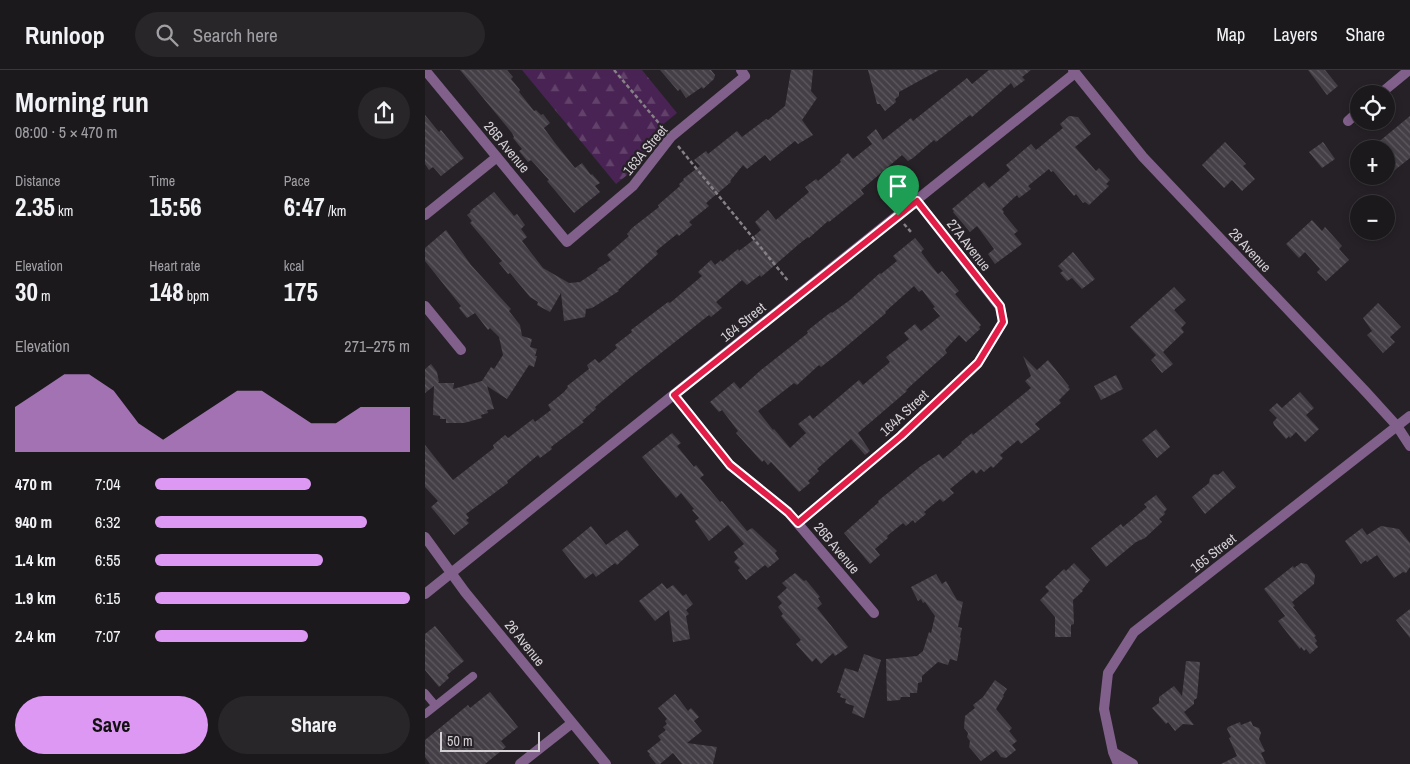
<!DOCTYPE html>
<meta charset="utf-8">
<style>
body{margin:0;font-family:"Archivo Narrow",sans-serif;background:#29262a;color:#f1f3f6;height:100vh;display:flex;flex-direction:column;font-size:19px;white-space:nowrap}
*{box-sizing:border-box;margin:0}
p{font-size:16px;color:#a0a0a4}
.icon{flex:none;width:28px;height:28px;fill:none;stroke:currentColor;stroke-width:2;stroke-linecap:round;stroke-linejoin:round}
.map{position:relative;flex:1;overflow:hidden}
.sheet{display:flex;flex-direction:column;background:#1c191d;width:425px}
.sheet>*{flex:none}
.buttons{position:absolute;left:925px;top:15px;display:grid;gap:10px}
.buttons a{display:grid;place-items:center;width:45px;height:45px;border-radius:50%;background:#1c191d;box-shadow:0 2px 8px #0003,0 0 0 1px #3a383b;font-size:25px}
.scale{position:absolute;left:15px;bottom:12px;width:100px;box-sizing:border-box;padding-left:5px;border:2px solid #d3d0d4;border-top:0;font-size:14px;line-height:18px;white-space:nowrap;color:#d3d0d4;-webkit-text-stroke:4px #262127;paint-order:stroke}
.pin{position:absolute;display:grid;place-items:center;width:42px;height:42px;color:#fff;margin:-51px -21px;border-radius:50% 50% 50% 0;rotate:-45deg;box-shadow:0 0 5px #0007}
.pin .icon{rotate:45deg}
.round{display:grid;place-items:center;flex:none;width:52px;height:52px;border-radius:26px;background:#29262a}
.headline{display:flex;align-items:center;justify-content:space-between;height:85px;padding:0 15px}
h1{font-size:28px;font-weight:800;line-height:38px}
.metrics{display:grid;grid-template-columns:repeat(3,1fr);gap:8px;height:85px;padding:5px 15px}
.metrics div{display:grid;align-content:center}
.metrics b{font-size:25px;font-weight:800}
.metrics small{font-size:14px;font-weight:400}
.metrics p{font-size:14px}
.chart{height:140px;padding:10px 15px}
.chart p{display:flex;justify-content:space-between}
.chart svg{width:100%;height:90px;margin-top:5px;fill:#dd98f3;opacity:.7}
.cta{display:flex;gap:10px;margin-top:auto;padding:10px 15px}
.cta a{flex:1;height:58px;border-radius:30px;background:#dd98f3;color:#111;font-size:20px;font-weight:800;line-height:58px;text-align:center}
.cta a+a{background:#29262a;color:#f1f3f6}
ul{padding:0 15px;list-style:none;font-size:16px}
li{display:grid;grid-template-columns:80px 60px 1fr;align-items:center;height:38px}
li i{height:12px;border-radius:6px;background:#dd98f3}
header{display:flex;align-items:center;gap:30px;box-sizing:border-box;height:70px;padding:0 25px;background:#1c191d;border-bottom:1px solid #3a383b}
header strong{font-size:24px}
nav{display:flex;gap:28px;margin-inline-start:auto;font-size:18px}
.search{width:350px;height:45px;background:#29262a;display:flex;align-items:center;gap:12px;box-sizing:border-box;padding:0 18px;border-radius:28px;color:#a0a0a4;font-size:19px}
main{display:flex;flex:1;min-height:0}
.map>svg:first-child{display:block}
</style>
<header>
<strong>Runloop</strong>
<div class="search"><svg class="icon" aria-label="search" viewBox="0 0 24 24"><circle cx="10" cy="10" r="6"/><path d="M15 15l6 6"/></svg>Search here</div>
<nav><a>Map</a><a>Layers</a><a>Share</a></nav>
</header>
<main>
<section class="sheet">
<div class="headline"><div><h1>Morning run</h1><p>08:00 · 5 × 470 m</p></div><a class="round"><svg class="icon" aria-label="share" viewBox="0 0 24 24"><path d="M12 15V3M7 8l5-5 5 5M5 13v7h14v-7"/></svg></a></div>
<div class="metrics">
<div><p>Distance</p><b>2.35<small> km</small></b></div>
<div><p>Time</p><b>15:56</b></div>
<div><p>Pace</p><b>6:47<small> /km</small></b></div>
</div>
<div class="metrics">
<div><p>Elevation</p><b>30<small> m</small></b></div>
<div><p>Heart rate</p><b>148<small> bpm</small></b></div>
<div><p>kcal</p><b>175</b></div>
</div>
<div class="chart"><p><span>Elevation</span>271–275 m</p>
<svg viewBox="0 0 160 44" preserveAspectRatio="none"><path d="M0 44V22L10 14L20 6L30 6L40 14L50 30L60 38L70 30L80 22L90 14L100 14L110 22L120 30L130 30L140 22L150 22L160 22V44z"/></svg>
</div>
<ul>
<li><b>470 m</b>7:04<i style="width:61%"></i></li>
<li><b>940 m</b>6:32<i style="width:83%"></i></li>
<li><b>1.4 km</b>6:55<i style="width:66%"></i></li>
<li><b>1.9 km</b>6:15<i style="width:100%"></i></li>
<li><b>2.4 km</b>7:07<i style="width:60%"></i></li>
</ul>
<div class="cta"><a>Save</a><a>Share</a></div>
</section>
<div class="map">
<svg width="985" height="694" viewBox="0 0 985 694">
<defs>
<pattern id="forest-firs" width="22" height="20" patternUnits="userSpaceOnUse" patternTransform="scale(1.25)"><rect width="22" height="20" fill="#482353"/><path d="M5 1l3.5 6h-7zM16 11l3.5 6h-7z" fill="#62426b"/></pattern>
<pattern id="building-back-hatch" width="6" height="6" patternUnits="userSpaceOnUse" patternTransform="scale(1.25)"><rect width="6" height="6" fill="#443f46"/><path d="M-1 5l2 2M0 0l6 6M5-1l2 2" fill="none" stroke="#5e5a60"/></pattern>
</defs>
<rect width="100%" height="100%" fill="#262127"/>
<path fill="url(#forest-firs)" d="M97 0H217L252 43 230 61 217 93 191 114Z"/>
<path fill="url(#building-back-hatch)" fill-rule="evenodd" d="M35 0H82L88 7 86 9 95 20 94 22 109 41 111 40 116 45 118 44 125 53 119 58 130 73 150 98 157 93 166 105 167 104 175 113 170 116 175 122 149 143 122 111 124 110 106 90 103 92 94 81 97 79 88 68 89 67 87 63Z
M235 0H286L290 5 289 9 278 19 277 17 261 28 255 19 253 21Z
M366 0H388L386 21 392 28 377 50 388 65 373 74 370 71 345 91 340 85 322 99 318 95 305 111 306 112 281 133 284 136 264 152 267 155 254 166 252 164 231 181 233 184 193 220 194 221 167 238 161 239 160 247 139 251 136 223 125 242 112 235 113 232 105 227 85 203 83 204 74 193 77 191 45 153 47 151 42 145 46 142 45 141 69 122 89 146 92 144 100 155 96 159 102 167 97 171 118 198 144 213 155 212 173 200 172 199 186 190 182 185 204 166 202 164 207 158 234 137 233 135 255 116 254 114 259 110 258 109 275 96 269 90 281 81 283 84 312 61 317 67 341 49 343 50 360 36Z
M443 0H514L474 22V26L470 29 471 32 460 41 455 34H452Z
M564 0H606L597 7 600 10 589 18 586 13 547 47 545 45 511 72 509 70 488 88 483 91 477 85 436 120 439 124 404 152 403 151 384 168 383 167 374 174 336 207 335 205 322 215 317 210 291 232 297 238 286 247 284 245 202 310 170 337 171 339 157 351 159 352 126 377 127 379 115 388 113 385 82 411 83 413 41 444 44 448 41 450 44 453 29 465 6 437 13 431 0 417V375L28 410 69 378 68 375 80 365 83 368 108 349 110 352 126 340 123 335 139 322 143 317 142 316 164 299 162 295 170 289 174 293 192 278 190 275 207 262 206 260 243 232 245 233 277 206 273 202 286 190 290 195 296 190 297 192 313 179 314 181 331 168 329 166 336 160 330 152 343 140 351 150 384 122 380 117 391 109 393 111 416 92 415 90 423 83 428 89 447 74 442 67 451 59 458 70 486 48 488 51 542 8 547 14Z
M883 0H900L913 16 902 25Z
M0 45 14 62 16 60 39 88 16 106 8 97 4 100 0 94Z
M644 46 653 47 666 64 650 77 671 101 674 98 685 110 681 114 684 116 664 135 660 132 658 133 651 124 649 126 628 101 626 102 624 99 603 116 606 119 594 128 592 125 577 139 579 142 578 143 593 161 589 164 597 174 570 194 563 184 569 179 552 156 545 162 528 142 529 141 527 139 559 112 564 118 585 100 581 95 606 74 611 80 638 58 635 54Z
M985 46V88L961 107V79H945Z
M800 72 821 94 818 96 830 109 817 121 807 110 799 118 777 95Z
M898 72 910 89 897 98 884 82Z
M887 150 897 161 900 157 917 176 914 179 924 190 901 211 892 202 895 199 880 182 874 188 861 174Z
M21 160 46 195 86 239 84 241 95 255 97 266 107 269 105 277 112 279 110 286H112L109 297 104 295 82 329 62 316 69 339 62 340 63 343 56 345 57 348 39 353H21V349H15V346L8 345 9 316 0 323V299L6 294 12 302 14 312 13 313H29L28 319 57 311 66 297 69 299 78 285 74 267 65 258 63 260 50 243 42 248 34 238 36 236 0 191V178Z
M490 168 499 179 496 182 505 194 513 204 517 201 534 221 530 224 556 255 554 257 555 259 541 272 534 265 520 280 522 283 481 320 482 321 433 363 445 381 440 385 426 369 392 399 394 401 383 411 385 413 374 422 346 392 343 395 339 390 337 392 311 363 313 361 297 340 294 342 285 332 309 312 315 319 336 300 383 263 382 261 406 242 407 243 425 230 455 203 456 204 472 191 468 186ZM489 216 494 222 497 220 510 237 508 238 515 246 496 261 490 254 479 263 484 269 461 287 465 292 438 315 434 310 388 349 385 345 373 354 381 363 365 378 349 359 348 360 333 341 369 313 372 315 394 295 396 297 410 286 461 243 460 242Z
M648 182 670 209 657 219 647 208 642 211 635 203 638 201 633 196Z
M749 217 761 230 749 240 761 253 756 258 759 262 738 282 748 294 737 303 726 290 731 285 705 257Z
M953 233 976 257 965 267 970 272 958 283 942 265 947 261 938 248Z
M598 286 612 300 623 290 644 316 643 317 645 319 634 330 636 333 610 354 615 359 596 374 593 370 575 385 578 388 568 398 566 396 559 402 556 399 551 404 548 400 525 419 529 423 518 432 515 429 499 442 501 444 490 453 488 450 481 456 478 453 462 466 463 468 450 479 455 485 445 494 419 463 454 432 453 431 496 396 514 384 518 389 537 373 536 372 547 363 548 365 606 318 600 311 606 306Z
M691 305 698 319 676 330 669 316Z
M875 322 889 338 881 345 894 359 880 372 871 362 865 368 864 366 861 369 849 355 848 352 852 348 844 340 852 333 857 338Z
M731 359 745 377 732 388 717 370Z
M247 363 256 373 252 376 269 397 271 395 279 405 275 408 295 432 297 431 322 461 327 458 352 481 350 483 354 489 343 498 340 495 321 510 313 500 315 498 309 492 313 488 309 482 319 474 303 455 284 471 270 451 274 448 267 440 269 439 256 423 251 428 217 387Z
M798 401 811 417 780 444 767 427 784 413 785 408 789 404 793 405Z
M731 425 742 439 739 442 740 444 734 449 737 452 720 468 711 472 681 497 666 478 696 454 698 457 722 437 719 434Z
M166 456 181 475 202 460 214 475 192 495 190 493 171 507 168 503 160 509 137 480Z
M956 456 974 459 985 473V497L981 503 978 502 969 508 952 485 942 492 941 490 936 494 920 471 937 458 942 465Z
M649 493 665 510 657 520 658 521 648 530 649 554 646 555V567H630V547L615 530 624 521 620 517 639 499 641 501Z
M876 493 882 494 890 505 889 514 867 532 870 536 868 537 891 566 889 567 892 571 890 573 893 577 885 584 881 579 879 581 876 577 875 579 853 551 860 546 839 519 868 496 869 498Z
M370 503 379 511 381 510 395 527 393 528 397 534 392 538 423 577 410 586 408 583 396 594 391 588 387 592 371 574 376 570 356 546 358 544 353 537 357 533 352 527 362 518 357 513Z
M511 504 517 514 521 511 532 530 538 532 533 557 537 558 535 567 536 568 532 591 525 589 523 595 513 592 497 606V612L493 613 492 623H485V627H476L475 630 462 631 461 589 492 586 498 581 504 562 506 563 510 546 500 532 498 533 496 529 493 531 486 517Z
M237 513 242 519 248 515 258 526 261 524 268 534 261 540 264 544 261 546 265 569 248 572 244 540 230 551 214 531Z
M985 539V568L971 550Z
M10 556 39 591 22 605 24 608 14 617 0 600V564Z
M439 584 456 590 439 648 427 643 429 636 420 633 421 629 415 627 416 624 412 622 420 598 433 602Z
M761 591 775 592 772 628 769 630V634L759 642 769 655 758 654 750 661 743 652 741 654 727 638 734 633V627L749 616 757 626Z
M570 610 582 619 578 625 579 626 571 639 587 658 584 661 592 671 587 675 591 680 581 688 576 687 571 680 556 691 544 677 545 671 542 667 543 663 539 658 540 646 550 638 548 635 558 627Z
M65 622 93 657 76 671 81 677 60 694H5L0 687V670L43 635 45 638Z
M250 624 263 641 266 638 274 647 269 651 277 661 262 673 292 677 288 694H257L248 683 235 694H231L224 685 225 684 222 681 236 670 233 666 241 660 238 657 242 654 240 651 242 649 233 638Z
M826 651 828 656 834 658 836 663 834 669 840 681 836 683 841 694H796L812 686 804 668 806 667 802 659 803 657 815 652 816 655Z"/>
<g fill="none" stroke-linecap="round" stroke-linejoin="round">
<path stroke="#858186" stroke-width="2.5" stroke-dasharray="4 2.5" stroke-linecap="butt" d="M189 0 238 58
M253 76 364 212
M479 154 486 162"/>
<path stroke="#81608b" stroke-width="8" d="M0 623 10 635
M0 644 48 606"/>
<path stroke="#81608b" stroke-width="10" d="M0 0 142 172 208 116 246 67 320 6 316 0
M955 24 984 0
M923 51 934 41
M0 145 72 87
M0 236 36 280
M249 325 305 395 363 442 449 543
M373 453 476 366 553 293 578 252 575 237 492 131
M0 467 40 522 181 694
M0 524 650 3
M688 682 708 694
M95 694 147 653
M693 694 688 682 679 639 683 603 709 562 985 346"/>
<path stroke="#81608b" stroke-width="10" d="M648 0 718 87 941 322 972 356 985 376"/>
</g>
<g fill="none" stroke-linecap="round" stroke-linejoin="round">
<g stroke="#fff" stroke-width="10">
<path id="route" d="M492 131 575 236 578 252 553 293 476 366 373 453 363 442 305 395 249 325Z"/>
</g>
<use href="#route" stroke="#e11d48" stroke-width="6"/>
</g>
<g text-anchor="middle" stroke-width="4.5" stroke-linejoin="round" paint-order="stroke">
<g font-size="14" fill="#d3d0d4" stroke="#262127">
<text transform="translate(82 77) rotate(50)" y="5">26B Avenue</text>
<text transform="translate(220 80) rotate(-50)" y="5">163A Street</text>
<text transform="translate(544 175) rotate(52)" y="5">27A Avenue</text>
<text transform="translate(825 180) rotate(47)" y="5">28 Avenue</text>
<text transform="translate(318 252) rotate(-39)" y="5">164 Street</text>
<text transform="translate(479 343) rotate(-43)" y="5">164A Street</text>
<text transform="translate(412 478) rotate(50)" y="5">26B Avenue</text>
<text transform="translate(788 483) rotate(-38)" y="5">165 Street</text>
<text transform="translate(100 573) rotate(51)" y="5">26 Avenue</text>
</g>
</g>
</svg>
<div class="buttons">
<a><svg class="icon" aria-label="locate" viewBox="0 0 24 24"><circle cx="12" cy="12" r="6"/><path d="M12 2v4M12 18v4M2 12h4M18 12h4"/></svg></a>
<a>+</a>
<a>−</a>
</div>
<div class="scale">50 m</div>
<div class="pin" style="left:473px;top:146px;background:#1e9e55"><svg class="icon" aria-label="arrive" viewBox="0 0 24 24"><path d="M6 21V4h12l-3 4 3 4H6"/></svg></div>
</div>
</main>
